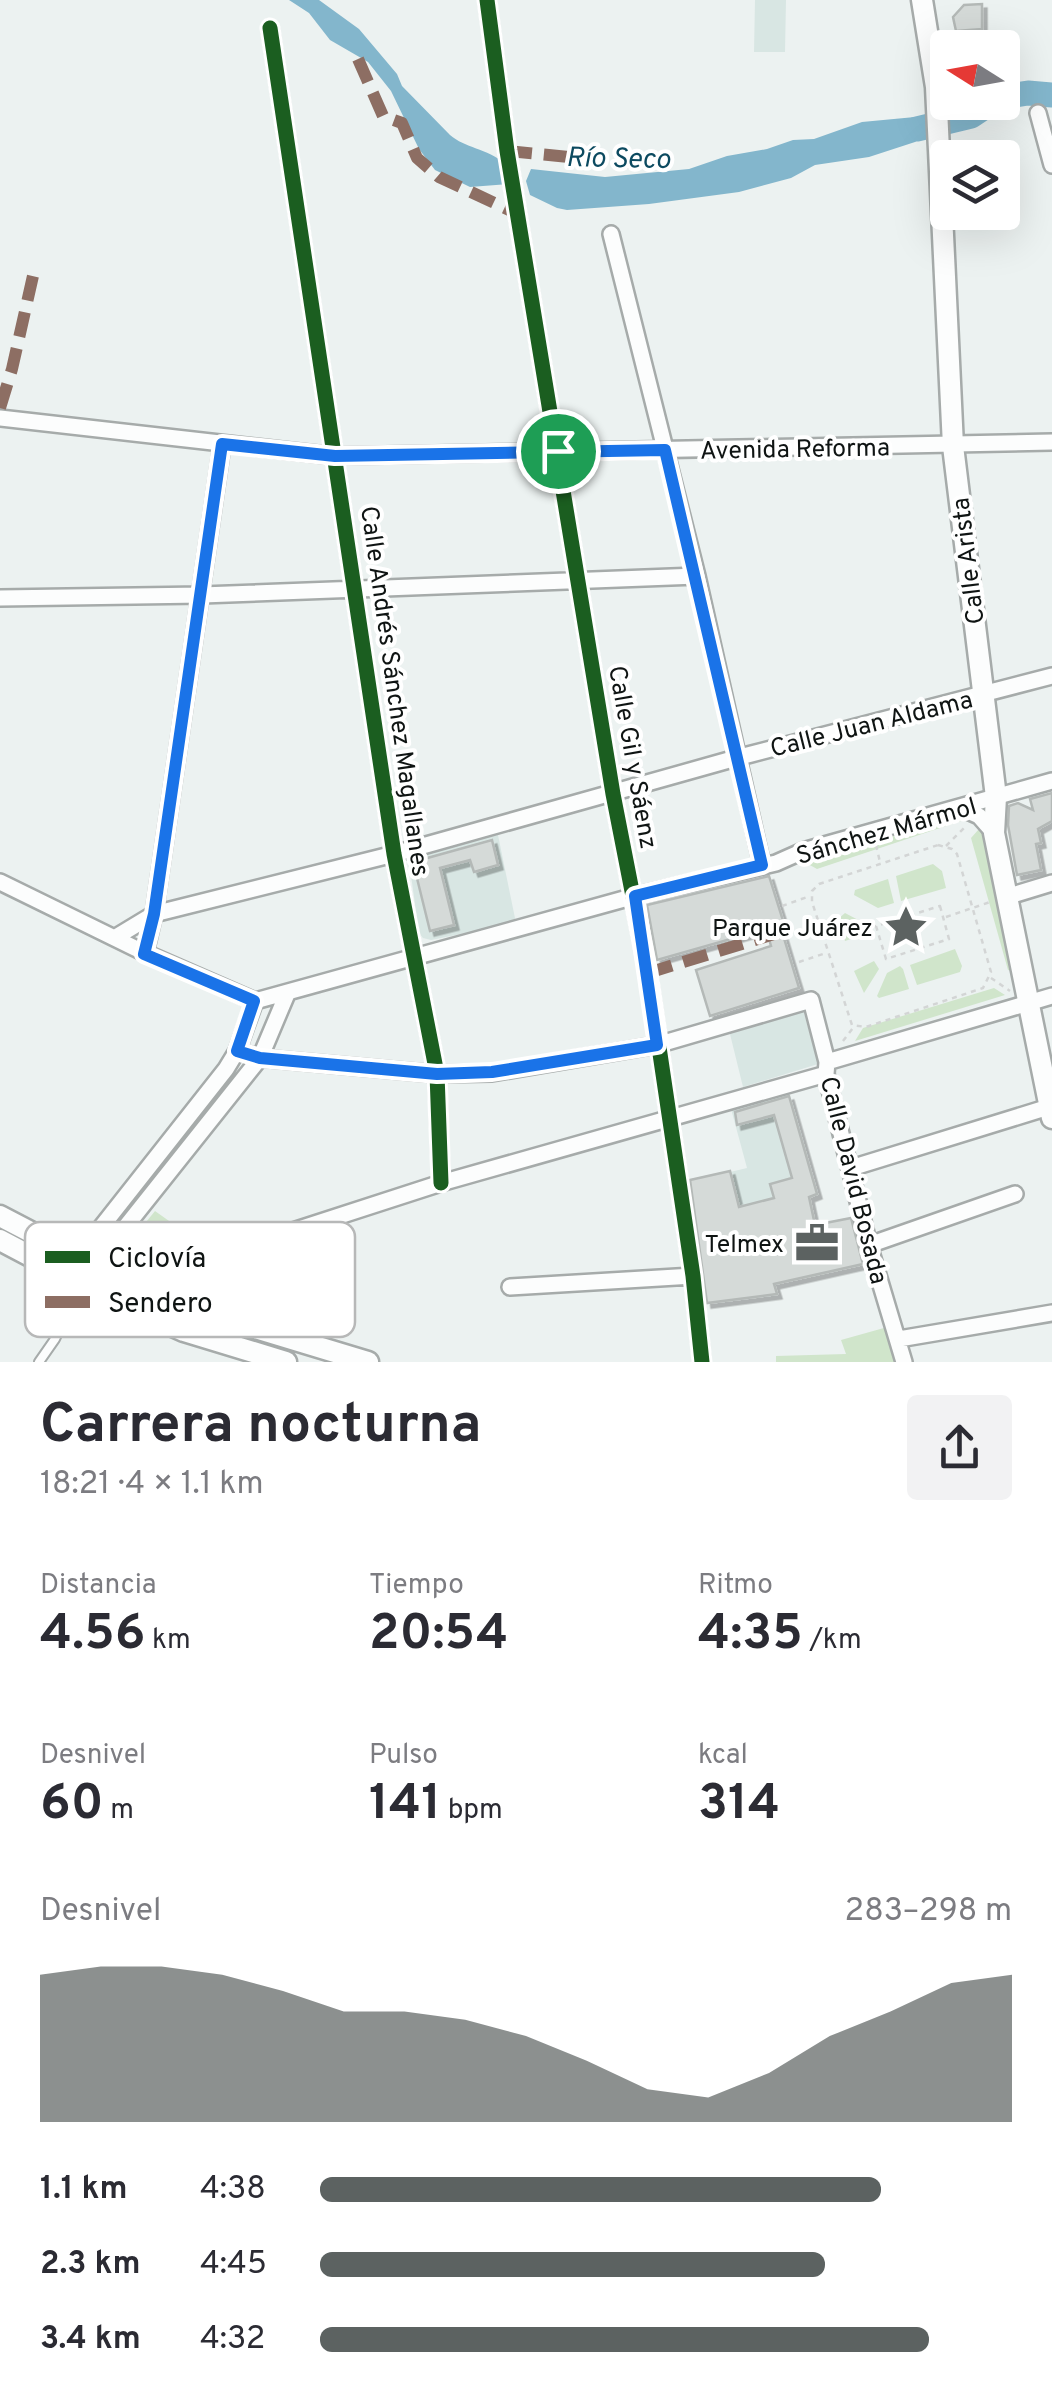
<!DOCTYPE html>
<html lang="es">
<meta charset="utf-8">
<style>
body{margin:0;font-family:Overpass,sans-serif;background:#f2f2f3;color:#2b2b33;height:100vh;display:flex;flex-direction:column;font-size:38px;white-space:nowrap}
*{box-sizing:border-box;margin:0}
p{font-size:32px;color:#7c7c81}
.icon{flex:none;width:55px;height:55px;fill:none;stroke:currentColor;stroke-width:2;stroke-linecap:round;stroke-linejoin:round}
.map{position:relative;height:1362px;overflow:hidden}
.drawer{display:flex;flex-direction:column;background:#fff;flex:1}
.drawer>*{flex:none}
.needle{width:65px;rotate:281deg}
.tools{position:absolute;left:930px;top:30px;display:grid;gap:20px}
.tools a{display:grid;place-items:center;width:90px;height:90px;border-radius:10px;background:#fff;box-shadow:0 10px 40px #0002;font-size:50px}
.pin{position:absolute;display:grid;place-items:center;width:85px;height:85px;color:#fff;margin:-42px;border:5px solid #fff;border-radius:50%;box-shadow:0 2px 10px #0007}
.round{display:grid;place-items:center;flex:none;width:105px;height:105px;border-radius:10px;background:#f2f2f3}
.head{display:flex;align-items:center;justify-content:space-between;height:170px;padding:0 40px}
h1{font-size:55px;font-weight:700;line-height:75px}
.figures{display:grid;grid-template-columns:repeat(3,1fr);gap:15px;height:170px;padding:10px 40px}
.figures div{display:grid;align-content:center}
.figures b{font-size:50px;font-weight:700}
.figures small{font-size:28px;font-weight:400}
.figures p{font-size:28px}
.chart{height:280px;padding:20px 40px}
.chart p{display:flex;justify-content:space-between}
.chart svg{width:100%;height:180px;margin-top:10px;fill:#5c6261;opacity:.7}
ul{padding:0 40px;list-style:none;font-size:32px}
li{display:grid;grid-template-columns:160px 120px 1fr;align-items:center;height:75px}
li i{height:25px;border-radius:12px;background:#5c6261}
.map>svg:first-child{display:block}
</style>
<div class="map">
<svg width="1052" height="1362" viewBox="0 0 1052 1362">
<defs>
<filter id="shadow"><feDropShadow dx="4.5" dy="4.5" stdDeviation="0" flood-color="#0004"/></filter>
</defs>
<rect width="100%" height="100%" fill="#ecf2f1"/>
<path fill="#d8e6e3" d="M755 0H786L785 52H754Z
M498 835 516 923 431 940 423 938 419 933 408 854Z
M803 1009 818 1064 743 1087 729 1030Z
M787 1089 817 1194 760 1212 777 1294 707 1303 688 1182 747 1168 730 1105Z"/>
<path fill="#d0e5cb" d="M959 814 963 815 961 821 817 869 808 864 807 857Z
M979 829H985L1015 972 1008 970 971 838Z
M933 864 942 871 946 888 901 901 896 876Z
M888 879 894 903 878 908 854 895 855 890Z
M845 913 864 923 868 933 845 941 838 919Z
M955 949 962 966 960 972 917 985 910 965Z
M874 961 879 969 864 993 854 971Z
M900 966 903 969 909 989 879 998 877 996 887 973Z
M994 988 1005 995 855 1041 863 1028Z
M155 1211 200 1243 136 1260 125 1248Z
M891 1326 900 1362H776V1356L846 1354 841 1340Z"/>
<path fill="#83b6cc" d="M289 0H319L359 29 397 74 402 86 450 135C465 148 486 148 506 164L509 184 470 187 435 170 419 149 391 91 368 62 330 40 309 13Z
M915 117 928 119 930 132 915 142 869 157 815 165 791 178 739 192 649 204 567 210 557 208 530 195 526 181 531 169 605 177 689 169 727 156 767 149 793 140 814 139 862 122Z"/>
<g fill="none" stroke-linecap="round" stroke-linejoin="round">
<path stroke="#83b6cc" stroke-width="25" d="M1002 97 1028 93 1052 95
M917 129 971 116 992 102"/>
</g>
<path fill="#d5dad8" stroke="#b4b9b7" stroke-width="2.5" filter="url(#shadow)" d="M982 4V29L956 31 953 17 964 5Z
M1052 793V821L1038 829 1041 843 1036 844 1041 870 1017 875 1008 825 1009 806 1018 803 1033 810 1030 799Z
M492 840 498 865 474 872 470 860 440 868 454 925 430 931 413 862Z
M769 876 784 924 780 925 799 988 710 1016 696 970 771 946 766 929 657 960 647 905Z
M789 1096 817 1194 809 1197 815 1225 851 1218 863 1264 774 1284 777 1294 707 1303 690 1180 730 1171 739 1207 774 1198 770 1184 792 1178 774 1115 737 1125 735 1112Z"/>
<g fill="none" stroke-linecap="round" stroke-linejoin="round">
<g stroke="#a6abaa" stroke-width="12">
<path id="lane" d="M39 1362 55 1339 82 1283"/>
</g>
<g stroke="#a6abaa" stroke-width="20">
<path id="street" d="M487 0 507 151 613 794 648 973 693 1276 702 1362
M270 28 394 854 437 1074 441 1183
M1038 113 1052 165
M611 234 697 576 762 865
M0 418 335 456 1052 442
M0 598 202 595 697 576
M961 808 979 816 994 833
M0 882 145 953 255 1001
M1006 897 1052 883
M116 937 154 914 394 854 736 758 1052 676
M145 953 154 914 222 445
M255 1001 635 896 776 863 803 851 1052 781
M237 1051 260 1058 437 1074 492 1073 657 1045 811 1000 827 1062 826 1074 869 1245 904 1362
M827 1062 1052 996
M851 1168 1052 1106
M869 1245 1015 1194
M73 1263 226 1069 237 1051 255 1001
M88 1274 260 1058 287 994
M129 1284 441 1183 826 1074
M510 1287 693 1276
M899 1339 1052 1313"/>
</g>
<g stroke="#a6abaa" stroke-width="25">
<path id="secondary" d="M922 0 936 87 953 446 996 797 994 833 1052 1118
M0 1216 159 1299 368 1362
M0 1240 108 1297 184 1331 286 1362"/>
</g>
<path stroke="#d3d5d5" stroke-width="2.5" stroke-dasharray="5 5" stroke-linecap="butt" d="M876 845 880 862
M938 845 952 849 957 854 991 972 983 988 866 1027 852 1025 812 902V891L819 884Z
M946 846 965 827
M782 906 810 896
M940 906 949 939 886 959 876 926Z
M946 917 990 902
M799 962 826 953
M991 978 1010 991
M843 1041 853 1028"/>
<use href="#lane" stroke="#fcfdfd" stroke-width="8"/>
<use href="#street" stroke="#fcfdfd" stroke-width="15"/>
<use href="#secondary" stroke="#fcfdfd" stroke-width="20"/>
<path stroke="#8d6e63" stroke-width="12" stroke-dasharray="25 12" stroke-linecap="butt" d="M358 59 383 116 402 123 417 158 439 177 520 215
M507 151 632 163
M0 408 12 369 35 267
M648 973 790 929"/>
<g stroke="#fff" stroke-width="21">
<path id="cycleway" d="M487 0 507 151 613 794 648 973 693 1276 702 1362
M270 28 394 854 437 1074 441 1183"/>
</g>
<use href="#cycleway" stroke="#1b5e20" stroke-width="15"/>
</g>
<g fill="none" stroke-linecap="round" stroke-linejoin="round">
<g stroke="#fff" stroke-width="20">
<path id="route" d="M222 444 335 456 665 450 762 865 635 896 657 1045 492 1072 437 1074 260 1058 237 1051 254 1001 144 954 154 914Z"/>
</g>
<use href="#route" stroke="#1a73e8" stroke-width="12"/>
</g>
<defs>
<g id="sight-bare" transform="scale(3.45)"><path d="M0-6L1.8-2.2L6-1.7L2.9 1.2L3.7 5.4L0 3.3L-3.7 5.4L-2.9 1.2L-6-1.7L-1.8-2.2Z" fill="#5c6261" stroke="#fff" stroke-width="2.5" paint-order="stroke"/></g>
<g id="office-bare" transform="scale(3.45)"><path d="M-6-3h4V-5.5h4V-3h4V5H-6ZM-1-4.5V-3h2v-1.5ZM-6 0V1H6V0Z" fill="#5c6261" stroke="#fff" stroke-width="2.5" paint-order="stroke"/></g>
</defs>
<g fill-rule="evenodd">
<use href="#sight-bare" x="906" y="927"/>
<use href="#office-bare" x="817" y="1243"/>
</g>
<g text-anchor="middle" stroke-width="8" stroke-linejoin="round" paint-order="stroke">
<g font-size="25" fill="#0f1413" stroke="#fff">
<text transform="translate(795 448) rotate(-1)" y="9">Avenida Reforma</text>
<text transform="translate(967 561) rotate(-97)" y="9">Calle Arista</text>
<text transform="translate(396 691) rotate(82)" y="9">Calle Andrés Sánchez Magallanes</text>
<text transform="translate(871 723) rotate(-14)" y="9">Calle Juan Aldama</text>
<text transform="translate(634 757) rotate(80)" y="9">Calle Gil y Sáenz</text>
<text transform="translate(886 830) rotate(-16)" y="9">Sánchez Mármol</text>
<text transform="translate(855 1180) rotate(76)" y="9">Calle David Bosada</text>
</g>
<g font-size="25" fill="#0f1413" stroke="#fff" text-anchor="end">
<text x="873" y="936">Parque Juárez</text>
<text x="784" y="1252">Telmex</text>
</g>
<g font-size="28" font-style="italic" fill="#0c4a60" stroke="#fff">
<text transform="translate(618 157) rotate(1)" y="10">Río Seco</text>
</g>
</g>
<rect x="25" y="1222" width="330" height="115" rx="15" fill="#fff" stroke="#b7b8b8" stroke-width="2.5"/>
<rect x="45" y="1251" width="45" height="12" fill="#1b5e20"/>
<rect x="45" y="1296" width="45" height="12" fill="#8d6e63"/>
<g font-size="28" fill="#0f1413">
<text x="108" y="1267">Ciclovía</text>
<text x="108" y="1312">Sendero</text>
</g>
</svg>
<div class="tools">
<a><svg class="needle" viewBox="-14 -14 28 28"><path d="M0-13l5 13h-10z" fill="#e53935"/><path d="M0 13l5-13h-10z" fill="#7c7c81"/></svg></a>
<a><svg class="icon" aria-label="layers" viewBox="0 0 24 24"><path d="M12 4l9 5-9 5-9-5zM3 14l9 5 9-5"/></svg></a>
</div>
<div class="pin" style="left:558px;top:451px;background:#1e9e55"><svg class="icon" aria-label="arrive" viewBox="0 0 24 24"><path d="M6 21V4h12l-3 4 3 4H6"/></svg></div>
</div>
<section class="drawer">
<div class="head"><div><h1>Carrera nocturna</h1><p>18:21 · 4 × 1.1 km</p></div><a class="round"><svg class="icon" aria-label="share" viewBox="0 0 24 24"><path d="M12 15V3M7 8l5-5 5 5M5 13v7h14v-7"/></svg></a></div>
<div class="figures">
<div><p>Distancia</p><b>4.56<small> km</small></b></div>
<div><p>Tiempo</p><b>20:54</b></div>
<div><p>Ritmo</p><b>4:35<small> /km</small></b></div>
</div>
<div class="figures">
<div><p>Desnivel</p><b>60<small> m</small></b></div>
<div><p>Pulso</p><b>141<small> bpm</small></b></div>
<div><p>kcal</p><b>314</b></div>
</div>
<div class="chart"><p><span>Desnivel</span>283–298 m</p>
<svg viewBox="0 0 160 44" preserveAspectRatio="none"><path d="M0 44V8L10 6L20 6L30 8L40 12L50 17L60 17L70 19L80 23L90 29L100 36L110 38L120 32L130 23L140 17L150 10L160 8V44z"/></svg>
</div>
<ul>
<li><b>1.1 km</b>4:38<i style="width:81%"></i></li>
<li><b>2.3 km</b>4:45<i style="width:73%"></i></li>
<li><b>3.4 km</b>4:32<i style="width:88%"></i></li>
</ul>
</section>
